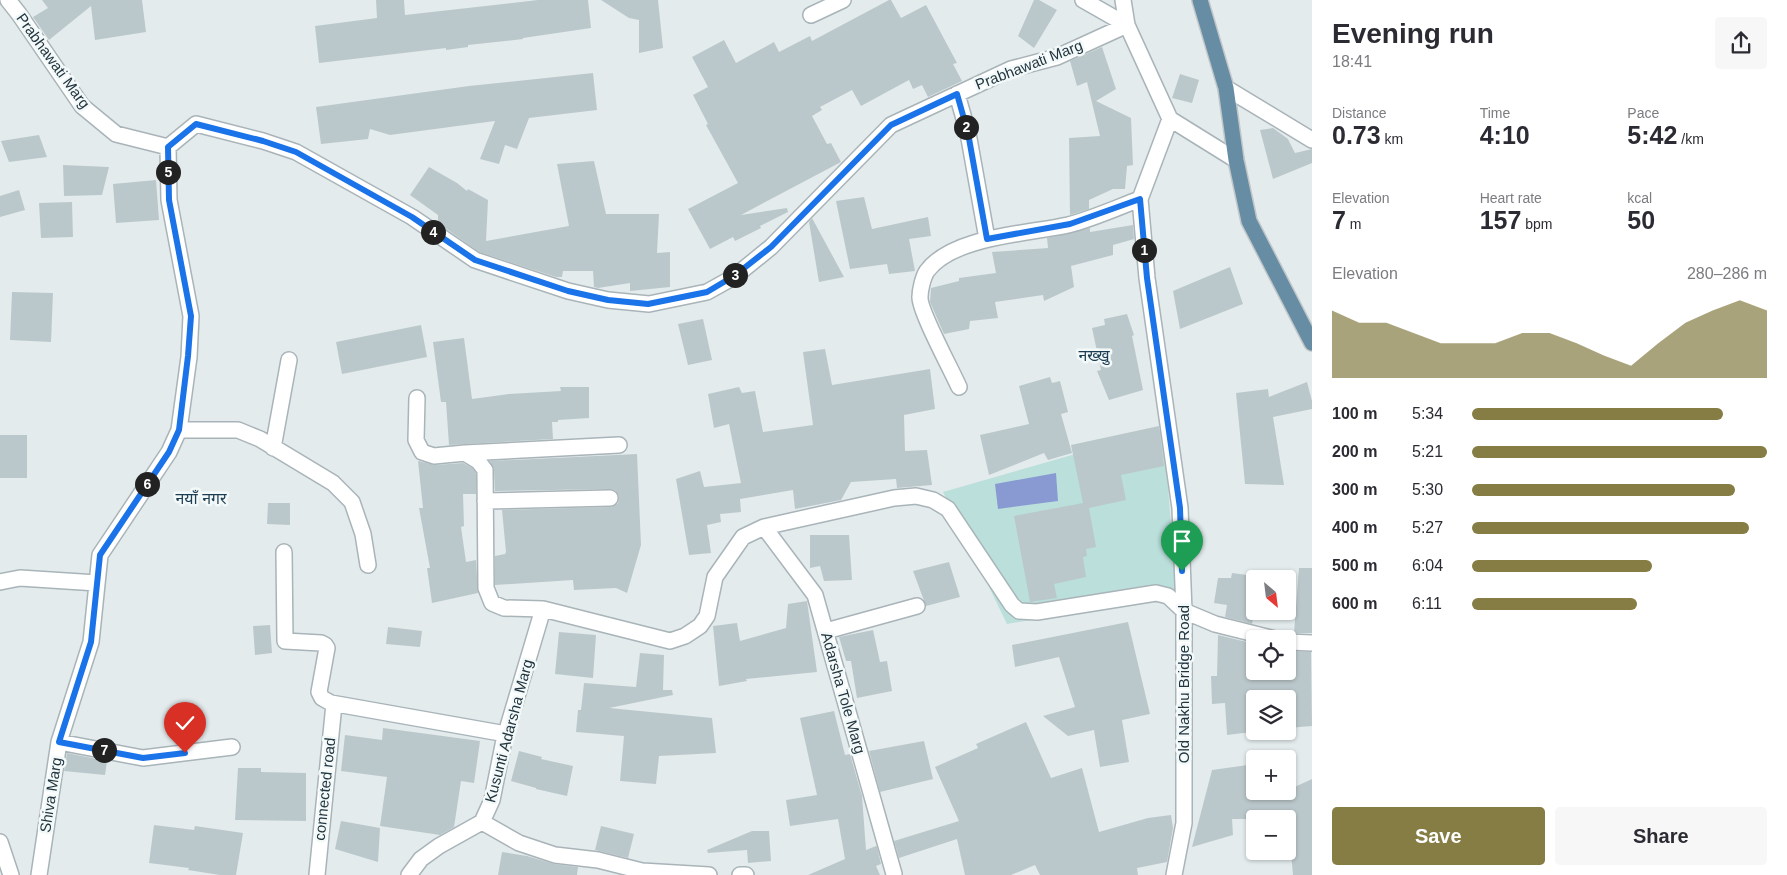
<!DOCTYPE html>
<meta charset="utf-8">
<style>
body{margin:0;font-family:Helvetica,"Noto Sans Devanagari",sans-serif;background:#f7f7f7;color:#2b2b33;height:100vh;display:flex;flex-direction:column;font-size:19px;white-space:nowrap}
*{box-sizing:border-box;margin:0}
p{font-size:16px;color:#7c7c81}
.icon{flex:none;width:28px;height:28px;fill:none;stroke:currentColor;stroke-width:2;stroke-linecap:round;stroke-linejoin:round}
.map{position:relative;flex:1;overflow:hidden}
.details{display:flex;flex-direction:column;background:#fff;width:475px}
.details>*{flex:none}
.needle{width:32px;rotate:152deg}
.buttons{position:absolute;left:1246px;top:570px;display:grid;gap:10px}
.buttons a{display:grid;place-items:center;width:50px;height:50px;border-radius:5px;background:#fff;box-shadow:0 1px 4px #0004;font-size:25px}
.pin{position:absolute;display:grid;place-items:center;width:42px;height:42px;color:#fff;margin:-51px -21px;border-radius:50% 50% 50% 0;rotate:-45deg;box-shadow:0 0 5px #0007}
.pin .icon{rotate:45deg}
.km{position:absolute;width:25px;height:25px;margin:-12px;border-radius:50%;background:#222;color:#fff;font-size:14px;line-height:25px;text-align:center}
.round{display:grid;place-items:center;flex:none;width:52px;height:52px;border-radius:5px;background:#f7f7f7}
.head{display:flex;align-items:center;justify-content:space-between;height:85px;padding:0 20px}
h1{font-size:28px;font-weight:700;line-height:38px}
.stats{display:grid;grid-template-columns:repeat(3,1fr);gap:8px;height:85px;padding:5px 20px}
.stats div{display:grid;align-content:center}
.stats b{font-size:25px;font-weight:700}
.stats small{font-size:14px;font-weight:400}
.stats p{font-size:14px}
.chart{height:140px;padding:10px 20px}
.chart p{display:flex;justify-content:space-between}
.chart svg{width:100%;height:90px;margin-top:5px;fill:#867d44;opacity:.7}
.button{display:flex;gap:10px;margin-top:auto;padding:10px 20px}
.button a{flex:1;height:58px;border-radius:5px;background:#867d44;color:#fff;font-size:20px;font-weight:700;line-height:58px;text-align:center}
.button a+a{background:#f7f7f7;color:#2b2b33}
ul{padding:0 20px;list-style:none;font-size:16px}
li{display:grid;grid-template-columns:80px 60px 1fr;align-items:center;height:38px}
li i{height:12px;border-radius:6px;background:#867d44}
main{display:flex;flex:1;min-height:0}
.map>svg:first-child{display:block}
</style>
<main>
<div class="map">
<svg width="1312" height="875" viewBox="0 0 1312 875">
<rect width="100%" height="100%" fill="#e3ebed"/>
<path fill="#bbdfdb" d="M1163 429 1177 595 1007 624 943 492Z"/>
<path fill="#899ad3" d="M1056 473 1058 501 998 509 995 484Z"/>
<path fill="#bbc8cb" d="M42 0H142L146 32 95 40 91 6 49 40 33 17 48 8Z
M376 0H404L405 15 538 0H588L591 28 523 38V39L468 45V47L446 50V48L319 63 315 26 377 18Z
M601 0H658L663 48 639 53V20L629 18Z
M889 0H891L901 18 926 5 957 63 953 64 962 81 928 97 922 85 913 89 909 80 861 106 852 90 820 107 822 110 812 116 827 144 831 143 841 162 741 215 787 208 788 212 760 226 761 228 735 241 733 237 710 249 688 209 738 183 706 125 708 124 693 95 708 87 692 57 724 40 736 63 774 42 779 52 810 36 812 41Z
M1034 0H1039L1057 10 1034 48 1018 36Z
M1102 47 1116 89 1096 101 1131 118 1133 165 1127 166 1125 189H1113L1089 200V209L1070 215 1069 138 1100 136 1087 82 1077 86 1070 61Z
M593 73 597 110 529 118 517 149 505 145 499 164 480 159 495 121 390 135 370 129 368 139 321 144 316 107 469 86Z
M1180 74 1199 80 1192 103 1172 98Z
M1273 128 1288 139 1295 153 1312 149V163L1273 179 1260 130Z
M39 135 47 157 9 162 1 141Z
M594 161 606 214H659L657 253 670 252V287L630 291V283L598 288 594 287 593 271H563L562 277H556L479 252 438 223V215L410 195 429 167 457 183 467 191 468 189 488 200 486 241 519 235 569 226 557 164Z
M63 165 109 167 102 195 64 196Z
M156 180 159 220 116 223 113 184Z
M19 190 25 210 0 217V196Z
M864 197 872 229 928 217 931 236 909 239 915 271 889 274 887 264 850 269 836 201Z
M72 202 73 237 41 238 39 203Z
M812 218 844 277 819 282 809 222Z
M1133 225 1134 239 1113 245V255L1071 266 1074 287 1044 301 1043 295 995 302 998 318 970 321 969 329 944 334 930 302 931 288 959 281V278L996 273 992 252 1048 248 1047 238 1090 228V232Z
M1230 267 1243 304 1180 329 1173 291Z
M12 292 53 293 51 342 10 340Z
M1127 314 1134 335 1132 336 1143 390 1109 400 1097 371 1101 370 1092 328 1105 325 1104 319Z
M703 319 712 360 688 365 678 324Z
M421 325 427 357 342 374 336 342Z
M464 338 472 399 509 394 561 391 560 387H589V418L558 420V422H552L553 439 449 445 446 402H441L433 342Z
M825 349 832 385 930 369 935 409 904 415 905 451 927 450 932 485 897 488 896 479 851 482 841 500 795 509 793 490 740 499 741 512 720 514 721 522 707 525 711 553 689 555 676 479 700 471 704 487 741 483 729 424 714 428 708 394 739 387 742 393 755 391 763 432 813 425 803 352Z
M1050 377 1052 383 1060 381 1068 412 1061 414 1072 453 1048 460 1044 453 989 475 980 435 1029 424 1019 386Z
M1307 382 1312 401V409L1273 417 1284 485 1245 484 1236 393 1268 389 1269 397Z
M1159 426 1164 466 1121 475 1126 500 1089 508 1096 547 1086 549 1087 556 1083 557 1086 577 1054 584 1057 598 1030 602 1014 516 1083 503 1071 445Z
M0 435H27V478H0Z
M637 454 641 545 627 593 616 588 574 590 573 580 495 585V556L505 554 506 552 502 510 610 507 618 503 619 497 615 490 610 489 495 491 494 470 490 461Z
M418 461 435 465 463 463 472 468 476 473V494H463L464 526 461 527 466 562 476 560 478 593 432 603 427 568H430L419 508H423Z
M268 503H290V525L267 524Z
M810 535H849L852 580 824 581 820 566 810 568Z
M949 562 960 597 926 606 913 571Z
M1299 568H1312V633H1294Z
M1232 573 1255 576V606L1252 624 1225 617 1227 605 1214 603 1218 578H1231Z
M807 601 817 672 746 679 747 681 719 686 713 626 737 623 740 641 786 628 788 604Z
M1128 622 1150 714 1122 720 1129 762 1100 767 1094 730 1068 736 1043 716 1075 707 1059 657 1015 667 1012 645Z
M270 625 272 653 255 655 253 626Z
M388 627 422 631 420 647 386 644Z
M873 630 880 662 887 661 892 691 857 698 851 661H846L839 637Z
M559 632 596 635 593 678 555 674Z
M1218 635 1255 644V671H1288V651L1311 652 1312 726 1288 728V699H1255V731H1260L1227 735 1225 703 1212 704 1211 676H1217Z
M640 653 664 655 663 690H672L673 695 609 708 712 718 716 753 659 756 656 784 620 781 624 736 576 732 578 710H581L584 683 636 687Z
M834 711 845 755 850 754 862 796 866 850 876 846 877 847 881 864 876 866 880 875H808L845 859 838 819 790 826 786 800 817 795 800 718Z
M1026 722 1051 778 1082 768 1099 832 1148 818 1171 815 1173 828 1167 862 1137 868 1138 875H1040L1035 865 1011 875H965L957 839 899 858 894 841 959 821 935 767 978 748 976 744Z
M383 728 480 741 474 783 461 781 454 827 440 835 380 826 387 777 341 771 345 735 382 740Z
M924 741 933 779 880 792 869 751Z
M519 751 542 757 541 759 573 766 567 796 536 789V788L511 781Z
M67 753 107 761 105 775 64 771Z
M1255 764V791H1288V790L1312 779V875H1293L1288 819H1232L1233 835 1192 847 1212 770Z
M238 768H261V772L306 773V821L235 820Z
M341 821 380 828 378 862 335 849Z
M154 825 194 830 195 826 243 833 236 875H220L188 870 189 868 149 863Z
M601 826 634 834 628 858 595 850Z
M752 831H769L771 861 748 863 747 850 708 853 707 850Z
M502 852 527 856 554 864 578 867 577 875H498Z"/>
<g fill="none" stroke-linecap="round" stroke-linejoin="round">
<g stroke="#a9b4b9" stroke-width="18">
<path id="minor" d="M8 0 19 14 82 106 116 134 168 147 196 124 263 141 296 152 412 217 475 260 568 291 608 300 649 304 707 292 734 277 771 247 891 125 1011 69 1057 57 1127 25
M1083 0 1127 25
M1123 0 1127 25 1170 119 1140 199 1147 278 1180 508 1184 611V823L1174 875
M811 15 843 0
M1226 88 1312 140
M957 94 968 133 987 239
M1170 119 1236 160
M959 387C952 371 919 310 920 297 920 290 923 277 927 271 953 236 1028 234 1068 225 1092 219 1116 208 1140 199
M417 398 416 440 422 452 434 456 465 453 478 461 485 470 486 588 492 603 504 608 543 609 670 641 685 636 700 626 707 616 715 577 743 537 764 527 894 498 916 496 933 500 948 509 1012 605 1019 611 1037 612 1156 593 1168 596 1184 611 1215 624 1275 639
M179 430H238L260 439 333 483 352 502 363 534 368 565
M273 448 289 360
M465 453 619 445
M485 501 610 498
M764 527 815 595 894 874
M284 552 285 641 321 643 325 645 327 648 319 692 322 698 331 703 506 734
M0 582 20 578 97 583
M826 631 917 606
M1288 642 1312 643
M59 742 143 758 232 747
M482 822 519 843 555 855 598 860 642 871 709 875
M0 842 11 875
M39 875 59 742 91 642 100 555 169 452 179 430 189 357 191 316 169 200 168 147
M317 875 334 704
M409 875 421 859 439 846 482 822 492 800 504 740 543 609
M740 875H746"/>
</g>
<g stroke="#c1c6c9" stroke-width="18">
<path id="major" d="M1200 0 1226 88 1236 160 1249 221 1312 343"/>
</g>
<use href="#minor" stroke="#fff" stroke-width="15"/>
<use href="#major" stroke="#668da4" stroke-width="15"/>
</g>
<g fill="none" stroke-linecap="round" stroke-linejoin="round">
<g stroke="#fff" stroke-width="10">
<path id="route" d="M185 753 143 758 59 742 91 642 100 555 169 452 179 430 188 356 191 316 169 200 168 147 196 124 263 141 296 152 412 217 475 260 568 291 608 300 648 304 707 292 734 276 771 247 891 125 957 94 968 133 987 239 1070 224 1140 199 1147 278 1180 508 1182 571"/>
</g>
<use href="#route" stroke="#1a73e8" stroke-width="6"/>
</g>
<g text-anchor="middle" stroke-width="5" stroke-linejoin="round" paint-order="stroke">
<g font-size="15" fill="#22353f" stroke="#f3f9f9">
<text transform="translate(53 61) rotate(54)" y="5">Prabhawati Marg</text>
<text transform="translate(1029 65) rotate(-21)" y="5">Prabhawati Marg</text>
<text transform="translate(1184 684) rotate(-90)" y="5">Old Nakhu Bridge Road</text>
<text transform="translate(843 693) rotate(74)" y="5">Adarsha Tole Marg</text>
<text transform="translate(509 731) rotate(-75)" y="5">Kusunti Adarsha Marg</text>
<text transform="translate(325 789) rotate(-84)" y="5">connected road</text>
<text transform="translate(51 795) rotate(-81)" y="5">Shiva Marg</text>
</g>
<g font-size="16" fill="#1d3e52" stroke="#f3f9f9">
<text x="1094" y="361">नख्खु</text>
<text x="201" y="504">नयाँ नगर</text>
</g>
</g>
</svg>
<div class="buttons">
<a><svg class="needle" viewBox="-14 -14 28 28"><path d="M0-13l5 13h-10z" fill="#e53935"/><path d="M0 13l5-13h-10z" fill="#7c7c81"/></svg></a>
<a><svg class="icon" aria-label="locate" viewBox="0 0 24 24"><circle cx="12" cy="12" r="6"/><path d="M12 2v4M12 18v4M2 12h4M18 12h4"/></svg></a>
<a><svg class="icon" aria-label="layers" viewBox="0 0 24 24"><path d="M12 4l9 5-9 5-9-5zM3 14l9 5 9-5"/></svg></a>
<a>+</a>
<a>−</a>
</div>
<div class="pin" style="left:1182px;top:571px;background:#1e9e55"><svg class="icon" aria-label="arrive" viewBox="0 0 24 24"><path d="M6 21V4h12l-3 4 3 4H6"/></svg></div>
<div class="pin" style="left:185px;top:753px;background:#d93025"><svg class="icon" aria-label="check" viewBox="0 0 24 24"><path d="M5 12l5 5 9-10"/></svg></div>
<b class="km" style="left:1144px;top:250px">1</b>
<b class="km" style="left:966px;top:127px">2</b>
<b class="km" style="left:735px;top:275px">3</b>
<b class="km" style="left:433px;top:232px">4</b>
<b class="km" style="left:168px;top:172px">5</b>
<b class="km" style="left:147px;top:484px">6</b>
<b class="km" style="left:104px;top:750px">7</b>
</div>
<section class="details">
<div class="head"><div><h1>Evening run</h1><p>18:41</p></div><a class="round"><svg class="icon" aria-label="share" viewBox="0 0 24 24"><path d="M12 15V3M7 8l5-5 5 5M5 13v7h14v-7"/></svg></a></div>
<div class="stats">
<div><p>Distance</p><b>0.73<small> km</small></b></div>
<div><p>Time</p><b>4:10</b></div>
<div><p>Pace</p><b>5:42<small> /km</small></b></div>
</div>
<div class="stats">
<div><p>Elevation</p><b>7<small> m</small></b></div>
<div><p>Heart rate</p><b>157<small> bpm</small></b></div>
<div><p>kcal</p><b>50</b></div>
</div>
<div class="chart"><p><span>Elevation</span>280–286 m</p>
<svg viewBox="0 0 160 44" preserveAspectRatio="none"><path d="M0 44V11L10 17L20 17L30 22L40 27L50 27L60 27L70 22L80 22L90 27L100 33L110 38L120 27L130 17L140 11L150 6L160 11V44z"/></svg>
</div>
<ul>
<li><b>100 m</b>5:34<i style="width:85%"></i></li>
<li><b>200 m</b>5:21<i style="width:100%"></i></li>
<li><b>300 m</b>5:30<i style="width:89%"></i></li>
<li><b>400 m</b>5:27<i style="width:94%"></i></li>
<li><b>500 m</b>6:04<i style="width:61%"></i></li>
<li><b>600 m</b>6:11<i style="width:56%"></i></li>
</ul>
<div class="button"><a>Save</a><a>Share</a></div>
</section>
</main>
